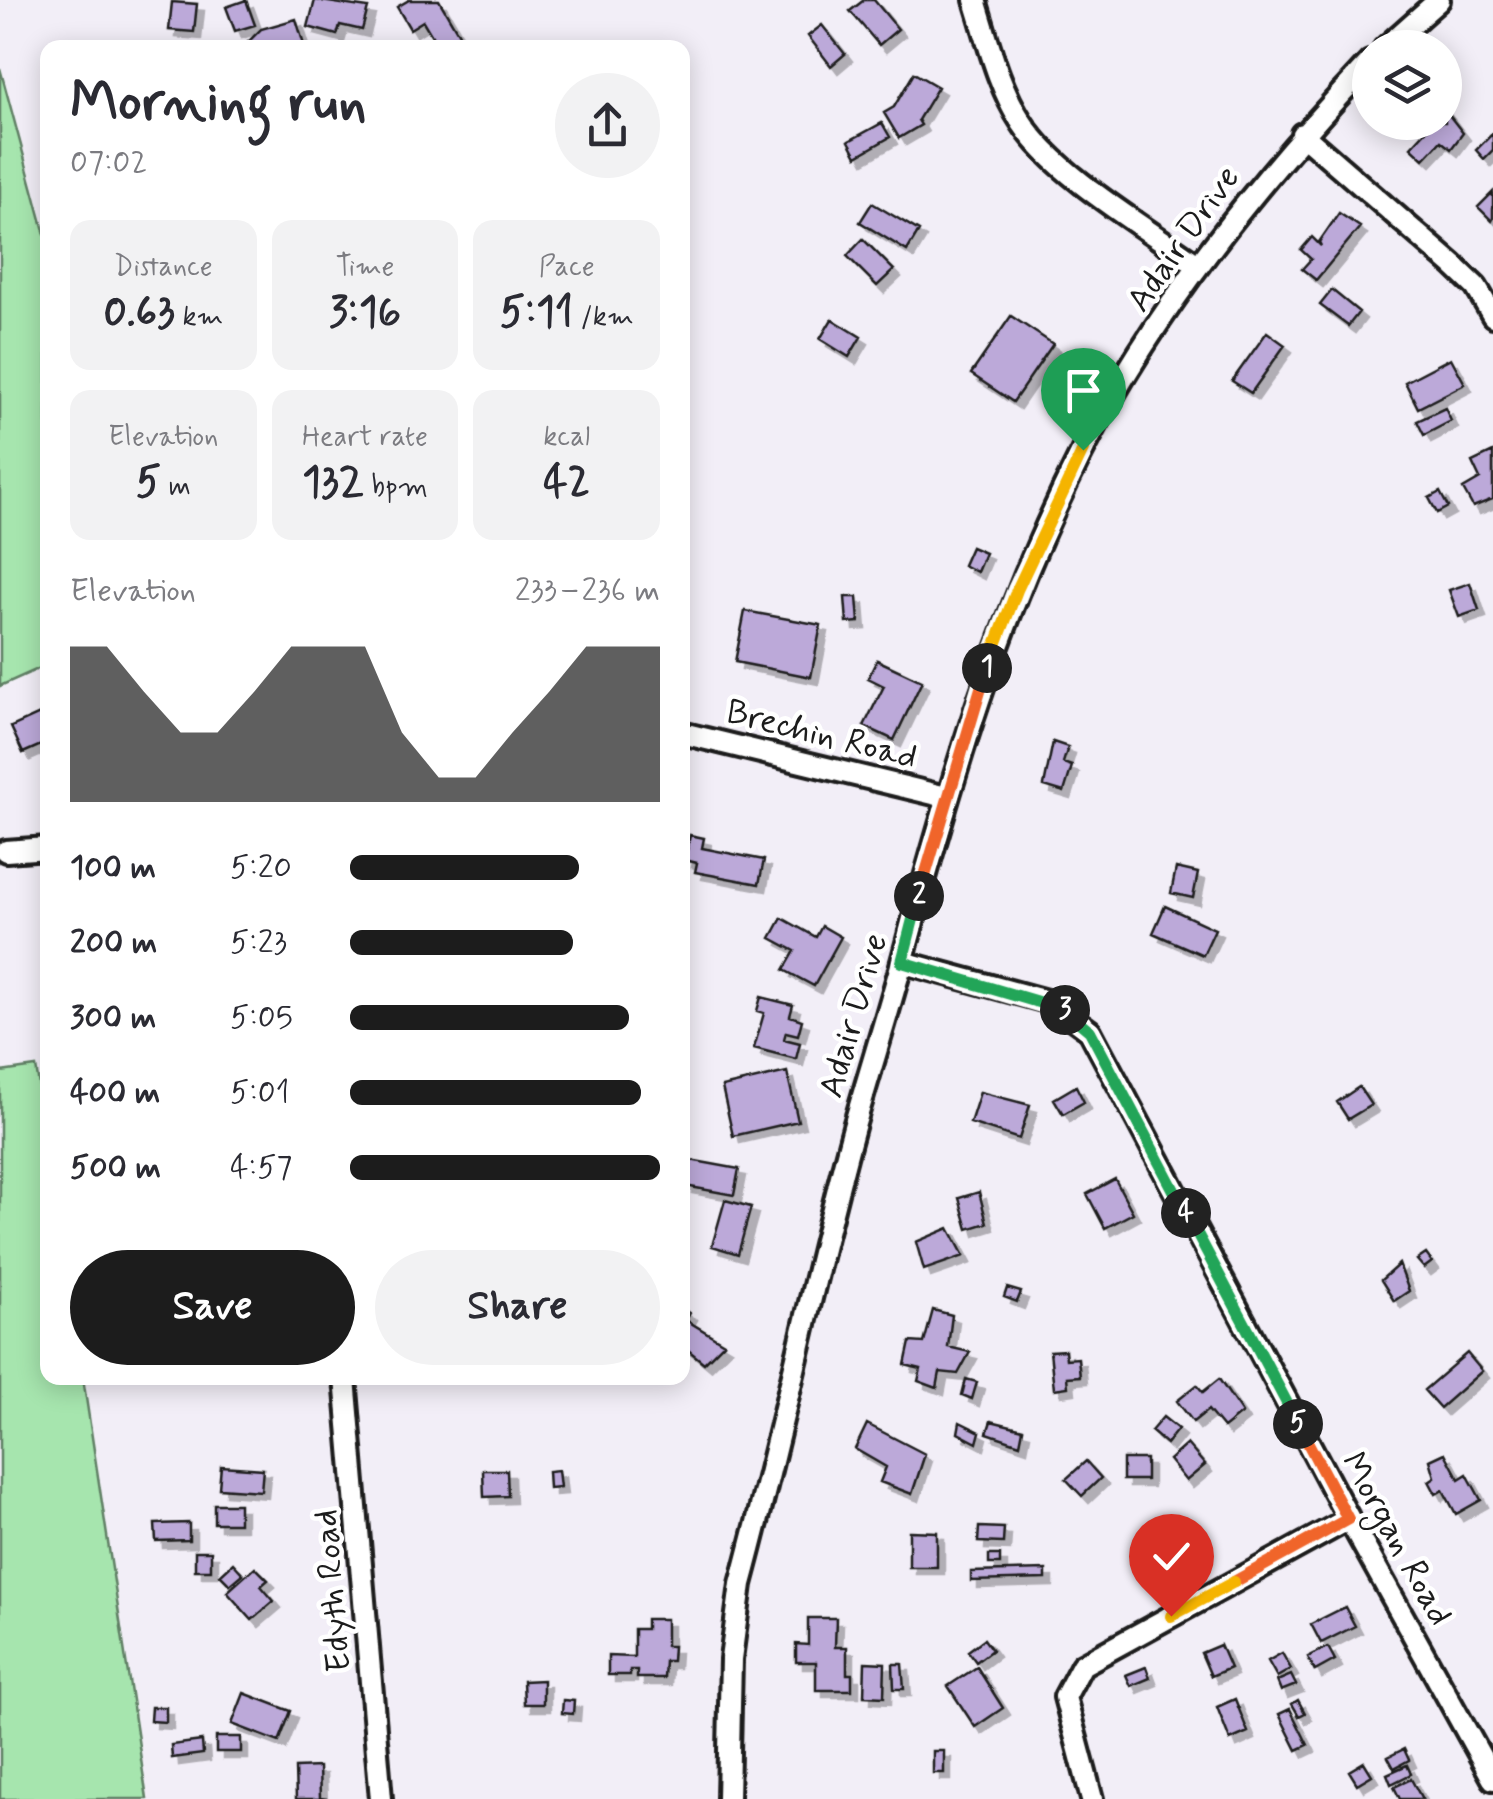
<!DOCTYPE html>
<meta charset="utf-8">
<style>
body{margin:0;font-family:Mynerve,sans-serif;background:#f2f2f3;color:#2b2b33;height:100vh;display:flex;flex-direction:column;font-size:38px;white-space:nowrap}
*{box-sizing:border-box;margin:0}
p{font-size:32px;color:#7c7c81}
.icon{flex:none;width:55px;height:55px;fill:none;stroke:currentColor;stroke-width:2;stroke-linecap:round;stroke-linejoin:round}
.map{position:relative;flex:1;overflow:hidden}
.panel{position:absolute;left:40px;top:40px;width:650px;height:1345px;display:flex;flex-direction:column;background:#fff;border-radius:20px;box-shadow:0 5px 25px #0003}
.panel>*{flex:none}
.tools{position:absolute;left:1352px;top:30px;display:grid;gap:20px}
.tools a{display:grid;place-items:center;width:110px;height:110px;border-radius:50%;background:#fff;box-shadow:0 5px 25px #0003;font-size:50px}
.pin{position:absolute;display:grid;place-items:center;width:85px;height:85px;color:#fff;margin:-102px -42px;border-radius:50% 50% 50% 0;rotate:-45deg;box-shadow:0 0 10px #0007}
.pin .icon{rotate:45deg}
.km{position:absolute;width:50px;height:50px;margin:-25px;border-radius:50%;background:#222;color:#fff;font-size:28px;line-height:50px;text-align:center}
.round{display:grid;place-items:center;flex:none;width:105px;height:105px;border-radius:52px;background:#f2f2f3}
.overview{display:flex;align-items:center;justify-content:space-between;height:170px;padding:0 30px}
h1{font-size:55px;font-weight:700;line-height:75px}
.metrics{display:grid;grid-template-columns:repeat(3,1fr);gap:15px;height:170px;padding:10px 30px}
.metrics div{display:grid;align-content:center;border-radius:20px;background:#f2f2f3;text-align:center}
.metrics b{font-size:42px;font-weight:700}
.metrics small{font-size:28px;font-weight:400}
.metrics p{font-size:28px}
.chart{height:280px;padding:20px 30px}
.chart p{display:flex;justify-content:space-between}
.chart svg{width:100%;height:180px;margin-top:10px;fill:#1c1c1c;opacity:.7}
.button{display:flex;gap:20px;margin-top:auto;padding:20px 30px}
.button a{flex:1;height:115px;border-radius:60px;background:#1c1c1c;color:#fff;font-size:40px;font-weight:700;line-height:115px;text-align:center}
.button a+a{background:#f2f2f3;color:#2b2b33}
ul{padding:0 30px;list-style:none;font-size:32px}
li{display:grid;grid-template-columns:160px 120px 1fr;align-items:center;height:75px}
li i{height:25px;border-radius:12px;background:#1c1c1c}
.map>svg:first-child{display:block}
</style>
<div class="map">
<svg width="1493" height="1799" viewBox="0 0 1493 1799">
<defs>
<filter id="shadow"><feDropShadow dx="7" dy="7" stdDeviation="0" flood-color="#0004"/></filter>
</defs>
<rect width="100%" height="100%" fill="#f2eef7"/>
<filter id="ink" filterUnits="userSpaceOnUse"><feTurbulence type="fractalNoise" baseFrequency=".01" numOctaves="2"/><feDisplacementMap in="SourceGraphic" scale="20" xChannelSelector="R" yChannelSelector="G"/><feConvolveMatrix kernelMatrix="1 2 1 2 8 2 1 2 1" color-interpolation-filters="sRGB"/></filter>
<g filter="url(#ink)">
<path fill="#a6e5ae" stroke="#618065" stroke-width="2.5" d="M0 68 47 242V665L0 686Z
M0 1054 1 1072 36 1067 48 1141V1378H83L147 1799H0Z"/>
<path fill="#bca9d9" stroke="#1c1c1c" stroke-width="2.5" filter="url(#shadow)" d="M246 0 255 25 235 31 226 7Z
M315 0 368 8 362 30 340 25 337 35 308 27Z
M409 0H439L460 36 439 48 423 21 410 29 397 7Z
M864 0H874L898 29 879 45 850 11Z
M172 2 197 4 194 32 169 30Z
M296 19 304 45 242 48 261 29Z
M822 25 845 54 831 66 808 36Z
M914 73 938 87 918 120 921 125 899 138 884 113 894 107Z
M1445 110 1463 133 1451 149 1441 141 1424 159 1411 147 1434 122H1445Z
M882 123 890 137 857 156 849 141Z
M1493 133V150L1484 159 1476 150Z
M1493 192V219L1492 221 1478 207Z
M872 203 919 231 907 251 860 222Z
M1339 213 1360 227 1316 280 1302 269 1311 259 1301 250 1312 237 1321 246 1319 242Z
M863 239 894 270 877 286 847 256Z
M1332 290 1359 312 1348 326 1320 305Z
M1011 316 1053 344 1013 402 971 374Z
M832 319 861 337 849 357 820 339Z
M1267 332 1285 345 1251 393 1232 381Z
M1451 358 1465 384 1418 408 1405 382Z
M1445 408 1451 421 1424 435 1417 421Z
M1493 452V499L1473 507 1463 489 1480 479 1472 462Z
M1440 492 1448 507 1437 513 1429 498Z
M971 547 985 553 977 572 963 565Z
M1470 583 1479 610 1459 617 1449 590Z
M845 597H857L859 622 847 623Z
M745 611 821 625 811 677 735 662Z
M877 660 922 681 894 740 864 726 884 686 868 678Z
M44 712 48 742 23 753 11 727Z
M1053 742 1068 747 1063 763 1072 766 1064 792 1044 786Z
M690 835 704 838 702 848 764 860 759 884 695 872 697 863 685 860Z
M1176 868 1198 873 1193 898 1171 893Z
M1165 906 1215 929 1203 955 1153 933Z
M782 918 816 937 822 926 841 937 814 986 784 970 795 951 771 938Z
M761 997 793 1005 790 1016 802 1020 798 1035 786 1032 784 1039 800 1043 796 1059 754 1048 764 1013 757 1011Z
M787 1072 798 1121 733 1136 722 1087Z
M1076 1086 1084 1102 1063 1114 1054 1099Z
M1359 1087 1371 1105 1348 1119 1337 1102Z
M980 1092 1030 1105 1019 1139 970 1123Z
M690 1160 739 1169 734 1195 685 1186Z
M1115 1179 1133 1213 1105 1228 1087 1194Z
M979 1192 987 1223 968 1229 959 1198Z
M725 1200 751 1207 738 1254 712 1246Z
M949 1228 964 1256 924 1270 916 1242Z
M1426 1254 1432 1262 1424 1268 1417 1260Z
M1399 1264 1409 1291 1394 1301 1381 1280Z
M1007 1288 1021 1292 1017 1302 1004 1297Z
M682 1309 690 1313 686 1320 724 1343 704 1363 682 1345Z
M933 1310 952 1315 948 1347 970 1352 958 1374 940 1372 937 1388 918 1381 921 1369 905 1365 910 1342 924 1343Z
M1065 1350 1066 1359 1078 1358 1080 1376 1067 1377 1068 1387 1054 1389 1050 1351Z
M1467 1353 1482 1371 1440 1408 1424 1390Z
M966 1379 977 1382 972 1399 962 1395Z
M1219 1379 1242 1413 1223 1428 1208 1410 1193 1422 1177 1401 1197 1385 1203 1392Z
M1163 1417 1178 1429 1166 1444 1151 1431Z
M991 1421 1023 1429 1020 1444 987 1433Z
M960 1422 980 1432 977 1443 958 1433Z
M867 1424 925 1454 912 1494 880 1482 886 1467 855 1449Z
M1187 1444 1205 1465 1186 1481 1169 1460Z
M1445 1453 1459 1479 1467 1474 1481 1500 1456 1514 1443 1490 1436 1494 1429 1481 1435 1477 1430 1460Z
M1123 1459H1146V1480H1123Z
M1086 1461 1101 1478 1082 1496 1066 1479Z
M221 1466 263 1469 261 1491 219 1488Z
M483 1470H507L508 1496 484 1497Z
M558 1470 560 1487 549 1488 548 1471Z
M214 1504H239V1523H214Z
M189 1523V1540L156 1541 155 1524Z
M979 1527 1004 1528 1003 1543 978 1542Z
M909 1531 937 1532V1567H909Z
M195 1551H211V1570H195Z
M989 1555H1000V1564H989Z
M233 1563 243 1574 230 1585 220 1575Z
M255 1567 268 1580 261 1586 274 1601 252 1620 227 1592Z
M1046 1570V1579L971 1581V1572Z
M1345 1607 1355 1626 1321 1643 1311 1624Z
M808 1618H836L835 1647H847V1674H852V1690H816V1662H796V1644L808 1645Z
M646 1619H666V1646H673L672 1661H665L664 1678H637V1670H630V1675H608V1656L634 1657V1629H646Z
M984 1639 992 1650 976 1662 968 1651Z
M1220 1645 1230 1668 1211 1676 1201 1653Z
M1328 1647 1335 1660 1315 1671 1308 1657Z
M1282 1653 1291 1669 1277 1677 1268 1661Z
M865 1662 885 1663 884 1697 864 1696Z
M893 1664H902L904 1689H894Z
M977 1667 1003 1708 975 1727 948 1686Z
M1146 1667 1150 1678 1131 1686 1126 1675Z
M1291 1675 1296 1685 1281 1691 1277 1681Z
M543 1680V1704H524L523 1681Z
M244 1693 291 1711 279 1742 232 1724Z
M1235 1699 1248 1732 1230 1740 1217 1707Z
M563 1700 574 1701 573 1714 562 1713Z
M1298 1700 1305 1713 1299 1716 1292 1704Z
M151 1707H166V1722L150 1721Z
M1290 1709 1308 1745 1297 1750 1279 1714Z
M216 1737H241V1752H216Z
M202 1741 203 1754 172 1758 171 1745Z
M1404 1749 1409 1760 1394 1768 1388 1757Z
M933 1751H944V1773H933Z
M1364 1762 1372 1775 1357 1784 1349 1771Z
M1407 1765 1411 1774 1391 1784 1387 1774Z
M319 1767 320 1798 328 1799H296L295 1768Z
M1411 1779 1422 1799H1400L1394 1787Z"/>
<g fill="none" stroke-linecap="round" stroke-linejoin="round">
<g stroke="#1c1c1c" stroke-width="28">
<path id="minor" d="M975 0C988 41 998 86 1022 123 1054 174 1146 228 1196 264
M1385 48 1439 0
M1302 134 1453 265 1476 287 1493 316
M682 733 946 797
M6 851 48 848
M902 962 1050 1002 1090 1031 1349 1519 1493 1779
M345 1378 381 1799
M728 1799 731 1659 741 1584C782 1432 813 1278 854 1127 870 1070 888 1014 903 958 950 783 999 614 1082 452 1157 306 1259 181 1370 62
M1092 1799 1065 1697 1082 1665 1349 1519"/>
</g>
<use href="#minor" stroke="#fff" stroke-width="20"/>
</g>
</g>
<g fill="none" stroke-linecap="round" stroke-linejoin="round" filter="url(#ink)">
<g stroke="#fff" stroke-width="20">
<path id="split-1" d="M987 668 1017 590 1083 450"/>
</g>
<g stroke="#fff" stroke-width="20">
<path id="split-2" d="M919 896 987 668"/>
</g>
<g stroke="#fff" stroke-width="20">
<path id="split-3" d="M919 896 902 962 1065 1010"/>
</g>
<g stroke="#fff" stroke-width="20">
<path id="split-4" d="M1065 1010 1090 1031 1186 1213"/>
</g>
<g stroke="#fff" stroke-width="20">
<path id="split-5" d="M1186 1213 1298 1424"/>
</g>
<g stroke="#fff" stroke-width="20">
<path id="split-6" d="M1234 1582 1348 1519 1298 1424"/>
</g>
<g stroke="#fff" stroke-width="20">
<path id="split-7" d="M1171 1616 1234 1582"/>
</g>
<use href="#split-1" stroke="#f5b400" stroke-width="12"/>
<use href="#split-2" stroke="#f0652b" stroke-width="12"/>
<use href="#split-3" stroke="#22a559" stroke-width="12"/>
<use href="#split-4" stroke="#22a559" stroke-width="12"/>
<use href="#split-5" stroke="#22a559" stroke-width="12"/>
<use href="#split-6" stroke="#f0652b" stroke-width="12"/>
<use href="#split-7" stroke="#f5b400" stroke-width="12"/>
</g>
<g text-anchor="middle" stroke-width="9" stroke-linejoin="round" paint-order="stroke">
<g font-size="35" fill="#1c1c1c" stroke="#fff">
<text transform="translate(1182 238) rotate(-55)" y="12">Adair Drive</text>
<text transform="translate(822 733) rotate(14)" y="12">Brechin Road</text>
<text transform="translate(852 1015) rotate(-74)" y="12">Adair Drive</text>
<text transform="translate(1398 1538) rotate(61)" y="12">Morgan Road</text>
<text transform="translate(331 1591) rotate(-95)" y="12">Edyth Road</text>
</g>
</g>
</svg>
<div class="tools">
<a><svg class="icon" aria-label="layers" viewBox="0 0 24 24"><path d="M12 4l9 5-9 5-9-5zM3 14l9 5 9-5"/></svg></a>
</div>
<div class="pin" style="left:1083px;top:450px;background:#1e9e55"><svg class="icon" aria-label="arrive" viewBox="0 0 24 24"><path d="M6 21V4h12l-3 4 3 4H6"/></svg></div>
<div class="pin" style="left:1171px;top:1616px;background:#d93025"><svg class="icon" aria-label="check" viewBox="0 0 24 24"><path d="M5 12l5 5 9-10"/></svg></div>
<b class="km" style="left:987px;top:668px">1</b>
<b class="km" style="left:919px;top:896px">2</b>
<b class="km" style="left:1065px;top:1010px">3</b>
<b class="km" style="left:1186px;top:1213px">4</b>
<b class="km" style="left:1298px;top:1424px">5</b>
<section class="panel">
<div class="overview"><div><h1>Morning run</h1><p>07:02</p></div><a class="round"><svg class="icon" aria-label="share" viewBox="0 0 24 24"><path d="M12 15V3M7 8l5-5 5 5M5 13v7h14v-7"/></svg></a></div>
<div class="metrics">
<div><p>Distance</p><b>0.63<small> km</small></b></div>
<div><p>Time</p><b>3:16</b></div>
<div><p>Pace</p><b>5:11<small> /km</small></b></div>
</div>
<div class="metrics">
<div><p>Elevation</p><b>5<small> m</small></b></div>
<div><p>Heart rate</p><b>132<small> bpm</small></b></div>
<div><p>kcal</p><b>42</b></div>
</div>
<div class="chart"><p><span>Elevation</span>233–236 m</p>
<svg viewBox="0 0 160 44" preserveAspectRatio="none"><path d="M0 44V6L10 6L20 17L30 27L40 27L50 17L60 6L70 6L80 6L90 27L100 38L110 38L120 27L130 17L140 6L150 6L160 6V44z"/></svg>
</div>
<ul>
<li><b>100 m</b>5:20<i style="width:74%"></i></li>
<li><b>200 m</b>5:23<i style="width:72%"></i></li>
<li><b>300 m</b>5:05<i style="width:90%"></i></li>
<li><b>400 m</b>5:01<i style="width:94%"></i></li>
<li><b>500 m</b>4:57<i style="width:100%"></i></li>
</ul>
<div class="button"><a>Save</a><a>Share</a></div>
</section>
</div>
